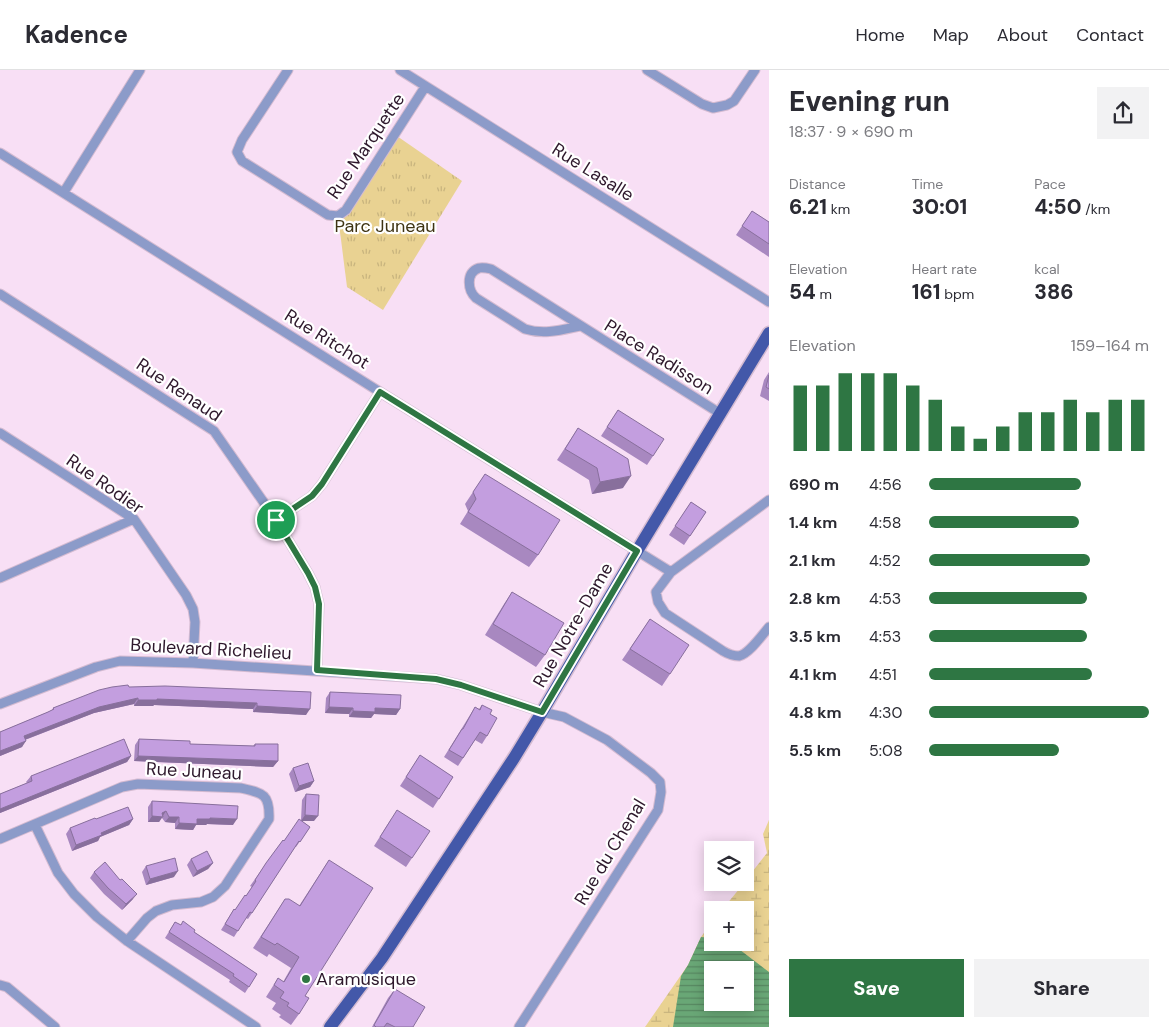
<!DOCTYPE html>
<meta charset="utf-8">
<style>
body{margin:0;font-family:"DM Sans",sans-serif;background:#f2f2f3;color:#2b2b33;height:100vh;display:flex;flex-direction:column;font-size:19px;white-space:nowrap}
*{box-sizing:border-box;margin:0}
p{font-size:16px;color:#7c7c81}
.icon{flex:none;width:28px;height:28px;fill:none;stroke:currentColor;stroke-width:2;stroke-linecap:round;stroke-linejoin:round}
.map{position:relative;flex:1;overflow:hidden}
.sheet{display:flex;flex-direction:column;background:#fff;width:400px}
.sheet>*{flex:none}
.tools{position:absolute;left:704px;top:771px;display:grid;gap:10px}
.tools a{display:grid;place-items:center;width:50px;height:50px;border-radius:0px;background:#fff;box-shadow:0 2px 12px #0003;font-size:25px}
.pin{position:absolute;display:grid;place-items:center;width:42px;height:42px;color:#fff;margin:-21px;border:2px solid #fff;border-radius:50%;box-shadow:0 1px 5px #0007}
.round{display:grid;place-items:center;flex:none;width:52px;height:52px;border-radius:0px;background:#f2f2f3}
.head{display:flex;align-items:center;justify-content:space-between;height:85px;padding:0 20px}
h1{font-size:28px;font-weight:800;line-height:38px}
.stats{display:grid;grid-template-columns:repeat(3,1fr);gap:8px;height:85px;padding:5px 20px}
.stats div{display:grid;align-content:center}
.stats b{font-size:21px;font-weight:800}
.stats small{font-size:14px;font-weight:400}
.stats p{font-size:14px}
.chart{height:140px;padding:10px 20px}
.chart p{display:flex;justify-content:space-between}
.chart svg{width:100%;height:90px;margin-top:5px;stroke:#2e7643;stroke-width:6}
.button{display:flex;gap:10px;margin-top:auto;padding:10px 20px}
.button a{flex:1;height:58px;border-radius:0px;background:#2e7643;color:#fff;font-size:20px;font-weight:800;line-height:58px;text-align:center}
.button a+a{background:#f2f2f3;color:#2b2b33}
ul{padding:0 20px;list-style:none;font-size:16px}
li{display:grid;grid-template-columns:80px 60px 1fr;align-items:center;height:38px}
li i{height:12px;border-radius:6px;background:#2e7643}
header{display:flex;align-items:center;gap:30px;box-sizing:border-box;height:70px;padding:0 25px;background:#fff;border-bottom:1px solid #e1e1e2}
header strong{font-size:24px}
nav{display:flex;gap:28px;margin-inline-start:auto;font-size:18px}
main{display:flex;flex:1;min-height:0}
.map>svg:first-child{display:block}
</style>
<header>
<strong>Kadence</strong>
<nav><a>Home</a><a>Map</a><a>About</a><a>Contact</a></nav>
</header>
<main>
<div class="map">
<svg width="769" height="957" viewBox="0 0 769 957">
<defs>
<pattern id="grass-tufts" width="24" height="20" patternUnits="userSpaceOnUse" patternTransform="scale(1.25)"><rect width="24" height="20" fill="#e9d292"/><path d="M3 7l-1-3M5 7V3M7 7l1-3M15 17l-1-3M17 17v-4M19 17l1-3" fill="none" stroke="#c8b47e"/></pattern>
<pattern id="wetland-marsh" width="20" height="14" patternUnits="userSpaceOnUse" patternTransform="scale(1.25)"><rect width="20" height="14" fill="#e9d292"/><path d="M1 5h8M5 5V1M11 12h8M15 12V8" fill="none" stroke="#c8b47e"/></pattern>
<pattern id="water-rules" width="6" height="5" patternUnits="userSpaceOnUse" patternTransform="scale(1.25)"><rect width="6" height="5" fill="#69a776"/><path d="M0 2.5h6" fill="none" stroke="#578761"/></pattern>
</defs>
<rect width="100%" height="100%" fill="#f8dff5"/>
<path fill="url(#grass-tufts)" d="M394 64 462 111 383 240 347 217 338 146Z"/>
<path fill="url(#wetland-marsh)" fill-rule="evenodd" d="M769 750V957H645L688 895 701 867 712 852V872H745V840H722L744 813 745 812V811L767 783 763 764ZM712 900H745V932H712Z"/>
<path fill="url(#water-rules)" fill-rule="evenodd" d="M701 867 712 868V872L731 873 769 902V957H673L681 906 688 895ZM712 900H745V932H712Z"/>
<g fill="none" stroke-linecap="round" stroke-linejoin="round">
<g stroke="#d4bbd1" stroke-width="11">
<path id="minor" d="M288 0 242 70 237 82 242 91 328 145 338 146 346 140 425 17
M400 0 769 232
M647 0 702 34 713 38 727 35 734 31 755 0
M0 83 380 322 671 502 656 522 658 532 665 543 723 581C728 584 733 586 739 586 749 584 762 565 769 557
M64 122 140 0
M0 224 214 361 276 450 308 503 315 517 319 534 317 600
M580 256C561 260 544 265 525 259L476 228C468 221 465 203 479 198 483 197 487 198 491 199L721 344
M0 363 134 449 186 525 193 539 195 552 193 593
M276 450 312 426 322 414 380 322
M671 502 769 430
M0 508 134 449
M0 634 96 597 120 591 193 593 436 609 461 615 542 642 564 647 607 670 651 703 660 712 661 722 658 740 519 957
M35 755 58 803 74 824 97 847 127 871 256 957
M0 769 122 717 138 714 241 718C263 723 270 724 269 749L225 816 213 827 201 832 172 835 156 841 147 848 127 871
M0 915 7 917 55 957"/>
</g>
<g stroke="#d4bbd1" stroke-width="15">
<path id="primary" d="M330 957 382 888 514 688 542 642 637 481 769 263"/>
</g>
<use href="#minor" stroke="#8c9bc9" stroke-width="9"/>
<use href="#primary" stroke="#4358a9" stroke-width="12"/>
</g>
<path fill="#a888c0" d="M752 141 769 152V187L736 165Z
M769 302V331L760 326 764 310Z
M618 340 653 386 647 395 601 366Z
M578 358 623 418 592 424 589 410 557 390Z
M485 404 538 485 529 497 460 454 468 441 465 434Z
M691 432 706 442 684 475 669 465Z
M512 522 545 585 536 597 485 565 504 534Z
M650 549 670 604 662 616 622 590Z
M129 617 311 622 306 645 253 642V639L154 635 153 636H134V634L94 643 25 670 22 677 0 686V662L48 642 52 640 53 638Z
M330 622 400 639 396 645 374 644 371 648 349 647V644L325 643 326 628Z
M482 635 490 644 487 666 482 674 475 670 458 696 444 687 475 637 479 639Z
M139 669 190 674 253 676 255 674 278 691 273 697 134 691 135 675Z
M420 685 453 707 433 738 400 716Z
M131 686 127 692 0 743V724L27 713 26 712 31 706Z
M293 698 314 711 310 717 295 722 289 704Z
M306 724 314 751H302L310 757 296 777H295L252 843 248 849 246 848 234 867 221 860 234 839 235 840 246 826 252 817 250 816 283 770 284 771 301 750 302 730Z
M152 731 233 755 207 754 206 755H196L193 760 175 759V753L165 752 162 748 159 752H148V737Z
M96 749H133L129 755 100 767 98 771 72 781 66 764 70 758Z
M391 749 412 788 406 797 374 776Z
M191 789 213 793 208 799 193 807 187 795Z
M329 790 305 926 299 944 291 955 279 947 281 945 272 939 276 933 266 927 278 908 283 912 291 898 269 884 267 887 253 878 285 829 299 836Z
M146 796 174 807 146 815 142 802Z
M94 802 133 829 122 840 104 824 90 808Z
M175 852 194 862 257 904 245 923 229 912 230 910 165 868Z
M395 919 413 957H372L388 928Z"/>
<path fill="#886f9c" d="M631 406 623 418 592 424 600 412Z
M138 628 134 634 94 643 19 672 24 666 99 637Z
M157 629 257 633 253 639 154 635 153 636H134L138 630Z
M257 636 310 639 306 645 253 642Z
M329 637 353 638 349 644 325 643Z
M375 638 400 639 396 645 374 644 371 648 349 647 353 641Z
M26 671 22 677 0 686V681Z
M131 686 127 692 0 743V739Z
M138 686 278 691 273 697 134 691Z
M314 711 310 717 295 722 299 716Z
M166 741 159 752H148L152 746Z
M305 745 318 746 314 751H301Z
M169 747H179L175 753 165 752Z
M210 748 237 749 233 755 207 754 206 755H196L193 760 175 759 179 753 197 749Z
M133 749 129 755 100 767 98 771 72 781 76 775 101 763Z
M213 793 208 799 193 807 197 801Z
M178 801 174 807 146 815 150 809Z
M137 824 133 829 122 840 126 834Z"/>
<path fill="#c39edf" stroke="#886f9c" d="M752 141 769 152V174L742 156Z
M769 305V319L766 317Z
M618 340 664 369 653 386 607 357Z
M578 358 628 389 631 406 600 412 597 398 565 379Z
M485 404 560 450 538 485 468 442 476 429 473 422Z
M691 432 706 442 690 466 675 456Z
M512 522 564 553 545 585 493 554Z
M650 549 689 575 670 604 630 579Z
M128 615 129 617 165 616 311 622 310 639 257 636V633L157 629V630H138V628L99 637 24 666 26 671 0 681V662L48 642 54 639 53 638 99 620 112 617Z
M330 622 401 625 400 639 375 638V642L353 641V638L329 637Z
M482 635 492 640 490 644 497 648 487 666 480 662 463 688 449 680 462 659H463L475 637 480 640Z
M124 669 131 686 0 739V724L32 711 31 706Z
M139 669 190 671V674L255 676V674H278V691L138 686Z
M420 685 453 707 439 729 406 707Z
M308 693 314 711 299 716 293 698Z
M306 724 319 725 318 746 305 745Z
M152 731 238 736 237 749 210 748V749H197V754L179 753V747H169L166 741 162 743 163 747 152 746Z
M128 737 133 749 101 763 102 765 76 775 70 758 95 748 96 749Z
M397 740 430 761 412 788 380 767Z
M299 749 310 757 300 772 299 771 252 843 250 842 238 861 225 854 234 839 235 840 245 825 246 826 256 811 255 810 266 793 283 770 284 771Z
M207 781 213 793 197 801 191 789Z
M175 788 178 801 150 809 146 796Z
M329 790 373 818 305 926 309 928 299 944 287 936 289 933 280 928 284 922 274 915 278 908 284 912 299 887 277 873 275 875 261 867 285 829H289L300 836Z
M105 792 120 810 122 809 137 824 126 834 108 818 94 802Z
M183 851 195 860 194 862 257 904 249 917 233 906 234 904 169 862 175 852 181 855Z
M395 919 425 937 413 957H395L387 953 384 957H376L374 955Z"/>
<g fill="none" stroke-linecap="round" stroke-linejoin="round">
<g stroke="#fff" stroke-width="10">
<path id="route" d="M380 322 637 481 542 642 461 615 436 609 317 600 319 534 315 517 308 503 276 450 312 426 322 414Z"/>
</g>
<use href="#route" stroke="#2e7643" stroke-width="6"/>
</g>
<circle fill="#2e7643" stroke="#fff" stroke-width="2" cx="306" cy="909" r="5"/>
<g text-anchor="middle" stroke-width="4.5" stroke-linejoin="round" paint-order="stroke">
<g font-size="18" fill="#2e182c" stroke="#fff">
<text transform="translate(366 76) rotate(-56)" y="6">Rue Marquette</text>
<text transform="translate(593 102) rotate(32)" y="6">Rue Lasalle</text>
<text transform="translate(327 269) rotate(32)" y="6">Rue Ritchot</text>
<text transform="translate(659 287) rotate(32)" y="6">Place Radisson</text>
<text transform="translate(179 320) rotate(34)" y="6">Rue Renaud</text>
<text transform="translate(105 414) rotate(35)" y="6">Rue Rodier</text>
<text transform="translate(573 555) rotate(-60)" y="6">Rue Notre-Dame</text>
<text transform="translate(211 579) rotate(3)" y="6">Boulevard Richelieu</text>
<text transform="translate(194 701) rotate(3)" y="6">Rue Juneau</text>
<text transform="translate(610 782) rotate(-59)" y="6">Rue du Chenal</text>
</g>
<g font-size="18" fill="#3e3313" stroke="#fff">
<text x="385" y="162">Parc Juneau</text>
</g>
<g font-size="18" fill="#2e182c" stroke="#fff" text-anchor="start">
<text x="316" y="915">Aramusique</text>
</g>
</g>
</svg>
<div class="tools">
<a><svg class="icon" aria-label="layers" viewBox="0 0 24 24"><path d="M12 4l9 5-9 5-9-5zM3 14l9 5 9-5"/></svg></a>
<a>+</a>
<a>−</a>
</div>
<div class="pin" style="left:276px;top:450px;background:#1e9e55"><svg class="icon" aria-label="arrive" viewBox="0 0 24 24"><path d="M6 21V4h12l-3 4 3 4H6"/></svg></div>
</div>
<section class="sheet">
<div class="head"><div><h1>Evening run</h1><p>18:37 · 9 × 690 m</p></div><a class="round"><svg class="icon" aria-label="share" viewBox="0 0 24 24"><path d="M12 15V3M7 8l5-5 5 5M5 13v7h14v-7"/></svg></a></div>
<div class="stats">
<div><p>Distance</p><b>6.21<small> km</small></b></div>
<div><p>Time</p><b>30:01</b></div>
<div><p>Pace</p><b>4:50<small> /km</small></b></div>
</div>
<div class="stats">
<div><p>Elevation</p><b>54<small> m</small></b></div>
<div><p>Heart rate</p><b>161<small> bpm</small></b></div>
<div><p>kcal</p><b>386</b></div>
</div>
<div class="chart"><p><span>Elevation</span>159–164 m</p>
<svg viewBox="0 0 160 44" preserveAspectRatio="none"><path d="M5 44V12M15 44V12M25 44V6M35 44V6M45 44V6M55 44V12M65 44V19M75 44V32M85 44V38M95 44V32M105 44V25M115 44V25M125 44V19M135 44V25M145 44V19M155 44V19"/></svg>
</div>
<ul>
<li><b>690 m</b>4:56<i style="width:69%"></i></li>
<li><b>1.4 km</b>4:58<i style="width:68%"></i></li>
<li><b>2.1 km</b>4:52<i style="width:73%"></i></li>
<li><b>2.8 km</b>4:53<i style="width:72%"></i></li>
<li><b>3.5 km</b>4:53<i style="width:72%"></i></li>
<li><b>4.1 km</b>4:51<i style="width:74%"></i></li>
<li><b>4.8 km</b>4:30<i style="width:100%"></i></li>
<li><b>5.5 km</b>5:08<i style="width:59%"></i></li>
</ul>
<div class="button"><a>Save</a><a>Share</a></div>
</section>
</main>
